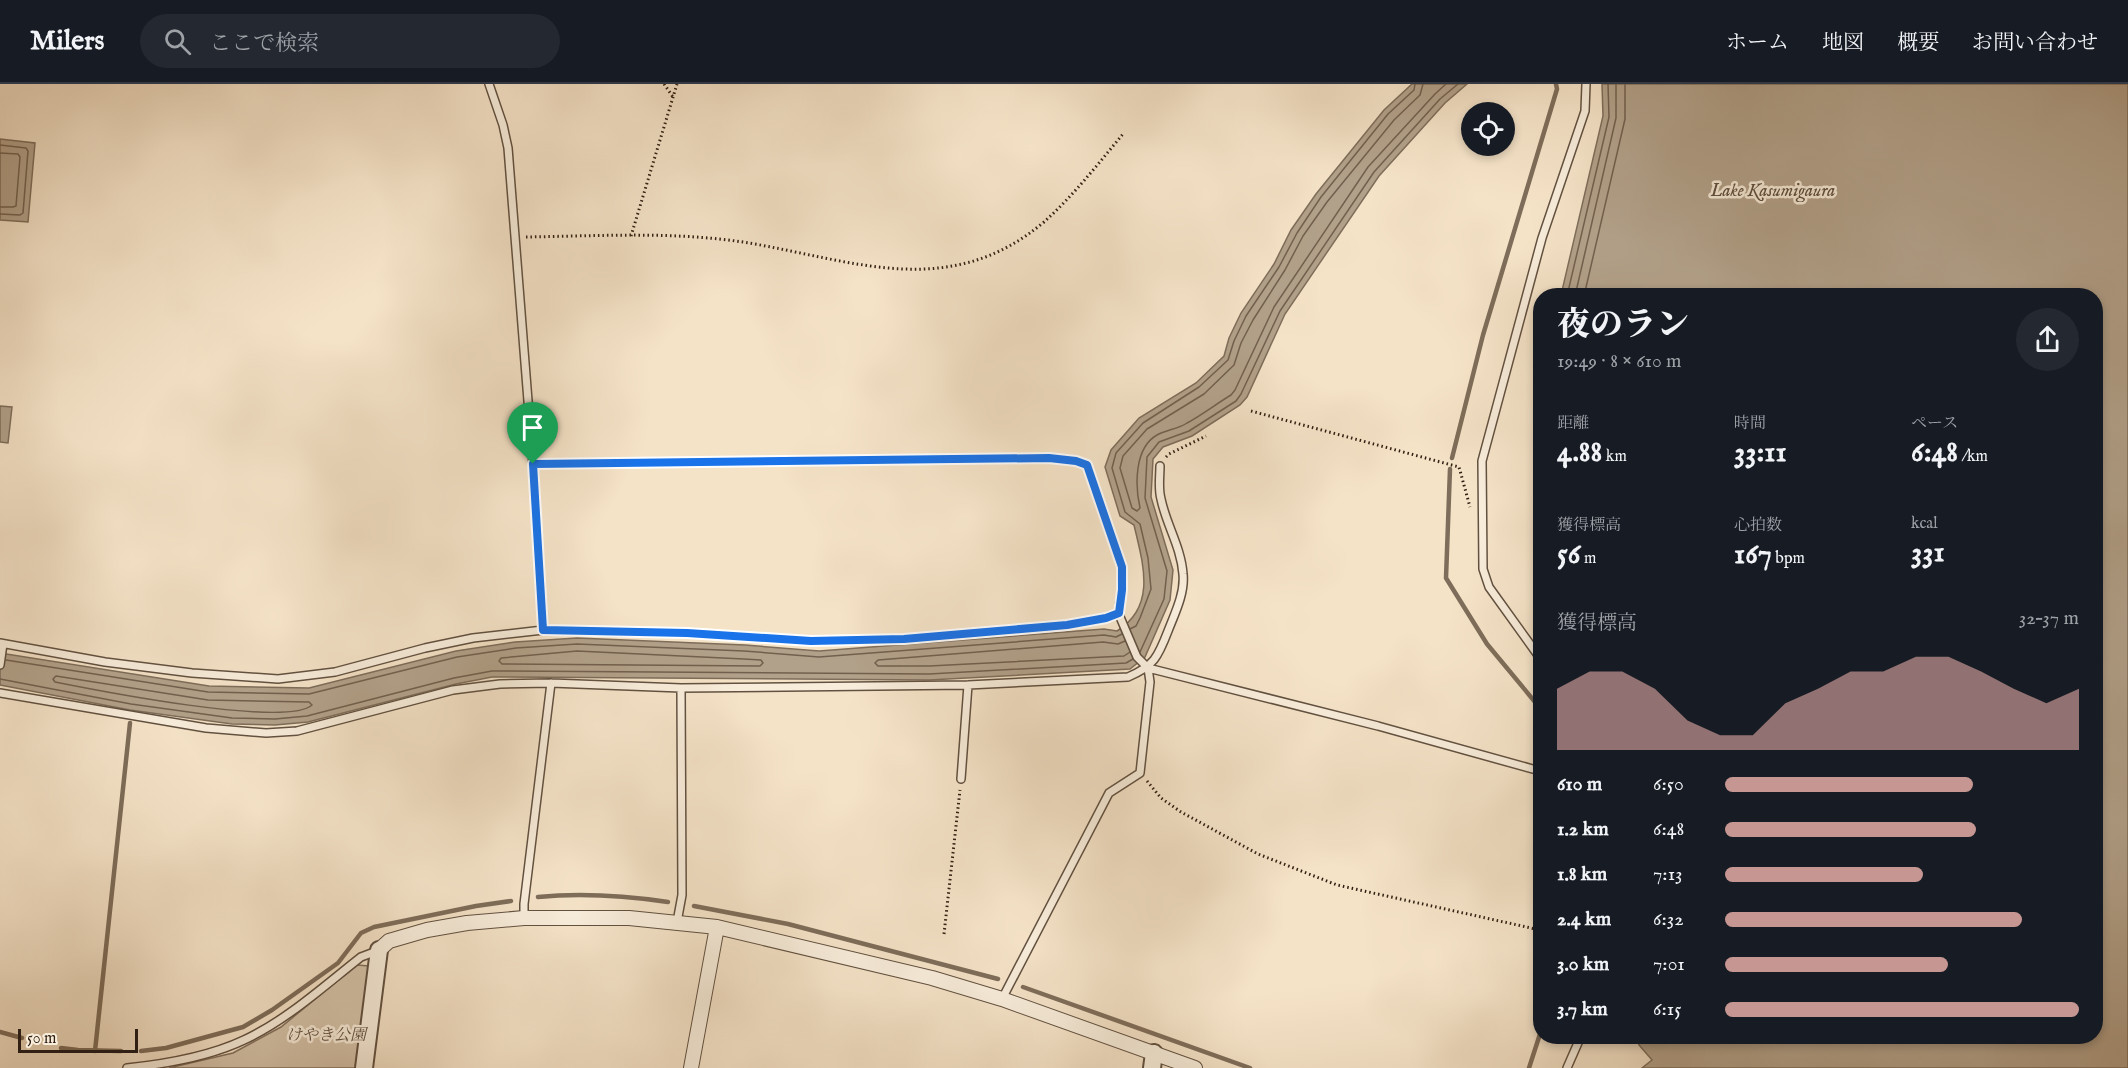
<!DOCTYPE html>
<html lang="ja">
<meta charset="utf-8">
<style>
body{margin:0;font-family:"IM FELL English","Noto Serif JP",serif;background:#242831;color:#f1f3f6;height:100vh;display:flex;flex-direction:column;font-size:22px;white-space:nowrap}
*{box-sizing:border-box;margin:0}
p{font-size:20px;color:#9ea1a6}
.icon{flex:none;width:33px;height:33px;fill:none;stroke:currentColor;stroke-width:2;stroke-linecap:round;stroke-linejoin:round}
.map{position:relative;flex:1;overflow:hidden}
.details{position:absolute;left:1533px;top:204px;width:570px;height:756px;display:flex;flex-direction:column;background:#171b24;border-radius:24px;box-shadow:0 3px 9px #0003}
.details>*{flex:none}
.tools{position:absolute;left:1461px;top:18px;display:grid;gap:12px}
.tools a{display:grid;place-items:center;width:54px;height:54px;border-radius:50%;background:#171b24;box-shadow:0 3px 9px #0003;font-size:30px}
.scale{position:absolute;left:18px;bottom:15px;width:120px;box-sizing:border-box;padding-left:6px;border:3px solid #312013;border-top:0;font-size:16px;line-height:21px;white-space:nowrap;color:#312013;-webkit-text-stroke:4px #f8eddb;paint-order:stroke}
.pin{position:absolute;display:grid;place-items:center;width:51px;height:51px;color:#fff;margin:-62px -26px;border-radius:50% 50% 50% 0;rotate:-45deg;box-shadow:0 0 6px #0007}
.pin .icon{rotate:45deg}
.round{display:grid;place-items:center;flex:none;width:63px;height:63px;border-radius:32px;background:#242831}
.head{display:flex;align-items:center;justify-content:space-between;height:102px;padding:0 24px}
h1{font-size:33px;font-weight:800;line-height:45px}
.stats{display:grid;grid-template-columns:repeat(3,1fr);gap:9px;height:102px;padding:6px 24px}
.stats div{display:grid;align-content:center}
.stats b{font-size:30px;font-weight:800}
.stats small{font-size:16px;font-weight:400}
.stats p{font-size:16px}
.chart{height:168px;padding:12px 24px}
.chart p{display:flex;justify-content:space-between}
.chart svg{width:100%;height:108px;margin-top:6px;fill:#c59692;opacity:.7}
ul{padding:0 24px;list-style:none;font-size:20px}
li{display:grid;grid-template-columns:96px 72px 1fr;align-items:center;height:45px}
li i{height:15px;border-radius:8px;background:#c59692}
header{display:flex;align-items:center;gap:36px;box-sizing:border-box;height:84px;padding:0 30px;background:#171b24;border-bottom:2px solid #363941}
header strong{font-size:28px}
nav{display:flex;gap:33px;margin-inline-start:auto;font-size:21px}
.search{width:420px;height:54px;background:#242831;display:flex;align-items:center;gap:15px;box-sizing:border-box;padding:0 21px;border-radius:33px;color:#9ea1a6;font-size:22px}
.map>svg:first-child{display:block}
</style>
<header>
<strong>Milers</strong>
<div class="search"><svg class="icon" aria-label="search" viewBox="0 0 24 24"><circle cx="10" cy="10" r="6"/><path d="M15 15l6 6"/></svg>ここで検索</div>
<nav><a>ホーム</a><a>地図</a><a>概要</a><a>お問い合わせ</a></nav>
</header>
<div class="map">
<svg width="2128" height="984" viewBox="0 0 2128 984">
<rect width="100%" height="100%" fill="#f5e3c8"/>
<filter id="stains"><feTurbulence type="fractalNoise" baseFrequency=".00333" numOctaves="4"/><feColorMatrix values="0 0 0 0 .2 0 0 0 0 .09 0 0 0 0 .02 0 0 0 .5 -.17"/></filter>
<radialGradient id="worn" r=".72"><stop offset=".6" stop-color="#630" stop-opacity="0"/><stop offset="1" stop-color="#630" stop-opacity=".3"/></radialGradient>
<path fill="#d4c2a9" stroke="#82715e" stroke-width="1.5" d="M357 881 369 882 356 984H169L233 969 281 943Z"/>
<path fill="#b2a18a" stroke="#7e6d5a" stroke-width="1.5" d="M1412 0H1467L1445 19 1379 92 1285 230 1247 313 1240 321 1192 352 1163 363 1153 375 1151 413 1173 486 1170 516 1145 573 1130 585 929 596 492 593 456 600 308 638 275 641 232 640 130 626 0 601V569L209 602 309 604 456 567 515 558 577 554 745 561 819 567 1104 545 1117 547C1157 522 1143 480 1134 441L1120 432 1105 383 1111 366 1139 334 1196 299 1224 272 1229 254 1241 229 1274 180 1291 146 1316 110 1384 26Z
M1602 0H2128V984H1642L1652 976 1639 961 1637 953 2096 952V212L1561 211 1603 32Z
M0 55 35 59 28 138 0 136Z
M0 322 12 323 8 359 0 358Z"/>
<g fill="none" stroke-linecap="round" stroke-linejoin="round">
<path stroke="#72604e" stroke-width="1.5" d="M1423 0 1420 11 1394 36 1327 118 1303 152 1285 186 1253 236 1241 259 1234 281 1204 310 1147 345 1123 372 1120 384 1132 424 1137 427 1140 424C1135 402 1134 364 1157 351 1166 346 1178 345 1187 339 1202 331 1216 320 1231 311L1235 306 1274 223 1368 83 1435 10 1446 0
M0 61 26 64 28 67 23 129 20 131 0 130
M0 69 18 70 20 73 16 122 13 123H0
M1567 212 1609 33 1608 0
M1575 212 1616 34V0
M1584 212 1625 35V0
M1130 545 1136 542 1140 534 1151 505 1148 474 1140 440 1125 428 1112 384 1116 369 1143 339 1199 303 1228 276 1234 257 1246 232 1279 183 1297 149 1321 113 1388 30 1414 6 1415 0
M1125 557 1118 560 1103 558 878 576 875 579 878 582H929L1124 572 1130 568
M577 567 744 575 761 576 763 579 760 582 502 580 499 577 501 574Z
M1140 568 1164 515 1167 487 1145 414 1147 373 1159 358 1189 347 1236 317 1241 310 1280 227 1374 88 1440 15 1458 0
M6 576 208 608 309 610 457 573 516 564 577 560 744 567 819 573 1104 551 1116 553 1122 550
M56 592 208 616 309 618 312 621C286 644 95 606 55 598L53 595Z
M0 595 131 620 232 634 275 635 307 632 454 594 492 587 929 590 1126 579 1133 575"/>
<path stroke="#7e6d5a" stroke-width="4.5" d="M1452 374 1483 251 1557 5 1556 0
M1450 385 1446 494 1487 560 1540 624
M538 813C579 809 627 812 668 818
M694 822 788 840 998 895
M1023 903 1250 984
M0 948 22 954
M61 964 78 966 121 967
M95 967 130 639
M141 967 166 964 243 943 272 926 338 879 361 849 374 843 476 822 511 817
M1529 984 1540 950"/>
<g stroke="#625140" stroke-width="10">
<path id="service" d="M489 0 503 41 508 64 533 380 543 546
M1087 381 1122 483V506L1119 522 1120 533 1137 573 1148 584 1378 642 1540 687
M0 559 105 578 192 589 278 595 335 588 425 564 473 554 543 546 687 549 811 557 905 555 1067 541 1106 534 1119 529
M1540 574 1489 503 1483 485 1482 377 1542 154 1585 27 1586 0
M0 581 3 560
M0 609 206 644 266 649 297 647 453 606 500 600 551 599 681 604 968 601 1128 593C1154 582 1158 573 1168 547 1175 529 1185 509 1183 490 1181 463 1166 440 1161 415 1158 404 1160 393 1160 382
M961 695 968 601
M524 834V820L551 599
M677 838 682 811 681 604
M1002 915 1109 709 1140 689 1150 598 1148 584
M127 984C166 980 208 973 244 956 287 936 324 902 361 873L377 867
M1567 984 1581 952"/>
</g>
<g stroke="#625140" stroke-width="16">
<path id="minor" d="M379 866 389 857 427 846 467 839 524 834H629L717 843 932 894 1002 915 1195 984
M691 984 717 843"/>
</g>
<g stroke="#625140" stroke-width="20">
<path id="tertiary" d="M364 984 379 866
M1152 984 1154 969"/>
</g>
<path stroke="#312013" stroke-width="3" stroke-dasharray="1.5 3" stroke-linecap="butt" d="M664 0 673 13
M631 152 677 0
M526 153C599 152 676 147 749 159 855 177 950 217 1044 138 1073 112 1098 80 1123 50
M1251 327 1459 383 1470 423
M1166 373 1169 370 1206 352
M543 380 1049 374 1077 377
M1147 697 1161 714 1181 728 1258 770 1337 801 1540 846
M944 850 960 706"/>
<use href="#service" stroke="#f8eddb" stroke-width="7"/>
<use href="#minor" stroke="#f8eddb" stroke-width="14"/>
<use href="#tertiary" stroke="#f8eddb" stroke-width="16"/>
</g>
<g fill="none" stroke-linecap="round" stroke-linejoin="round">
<g stroke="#fff" stroke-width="12">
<path id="route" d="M1049 374 1076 377 1087 381 1122 483V506L1119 529 1106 534 1067 541 904 555 811 557 687 549 543 546 533 380Z"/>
</g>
<use href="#route" stroke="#1a73e8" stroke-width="8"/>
</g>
<g text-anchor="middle" stroke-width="5" stroke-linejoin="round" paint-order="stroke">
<g font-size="16" font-style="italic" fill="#625140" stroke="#f8eddb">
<text x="326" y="956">けやき公園</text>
</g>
<g font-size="18" font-style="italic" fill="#5e4d3d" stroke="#f8eddb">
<text x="1773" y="112">Lake Kasumigaura</text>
</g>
</g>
<rect width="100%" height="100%" filter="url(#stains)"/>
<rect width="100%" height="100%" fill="url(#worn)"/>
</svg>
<div class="tools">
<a><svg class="icon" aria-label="locate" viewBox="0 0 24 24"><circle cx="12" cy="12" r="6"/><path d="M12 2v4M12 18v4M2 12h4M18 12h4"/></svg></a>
</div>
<div class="scale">50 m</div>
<div class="pin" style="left:533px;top:380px;background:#1e9e55"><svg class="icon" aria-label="arrive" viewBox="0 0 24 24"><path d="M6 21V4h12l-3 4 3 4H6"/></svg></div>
<section class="details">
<div class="head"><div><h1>夜のラン</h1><p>19:49 · 8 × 610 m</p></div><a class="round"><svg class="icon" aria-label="share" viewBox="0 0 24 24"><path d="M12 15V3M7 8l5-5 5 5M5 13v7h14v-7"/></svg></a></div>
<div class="stats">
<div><p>距離</p><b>4.88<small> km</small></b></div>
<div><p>時間</p><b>33:11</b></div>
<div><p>ペース</p><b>6:48<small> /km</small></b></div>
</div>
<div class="stats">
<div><p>獲得標高</p><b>56<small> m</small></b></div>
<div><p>心拍数</p><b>167<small> bpm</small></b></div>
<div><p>kcal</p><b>331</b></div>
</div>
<div class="chart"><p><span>獲得標高</span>32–37 m</p>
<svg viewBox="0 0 160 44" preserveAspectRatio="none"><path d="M0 44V19L10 12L20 12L30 19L40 32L50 38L60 38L70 25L80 19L90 12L100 12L110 6L120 6L130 12L140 19L150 25L160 19V44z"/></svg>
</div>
<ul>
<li><b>610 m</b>6:50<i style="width:70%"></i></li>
<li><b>1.2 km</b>6:48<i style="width:71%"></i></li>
<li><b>1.8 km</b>7:13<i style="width:56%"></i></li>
<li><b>2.4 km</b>6:32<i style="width:84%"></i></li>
<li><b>3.0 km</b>7:01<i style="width:63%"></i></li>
<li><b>3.7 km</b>6:15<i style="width:100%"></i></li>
</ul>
</section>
</div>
